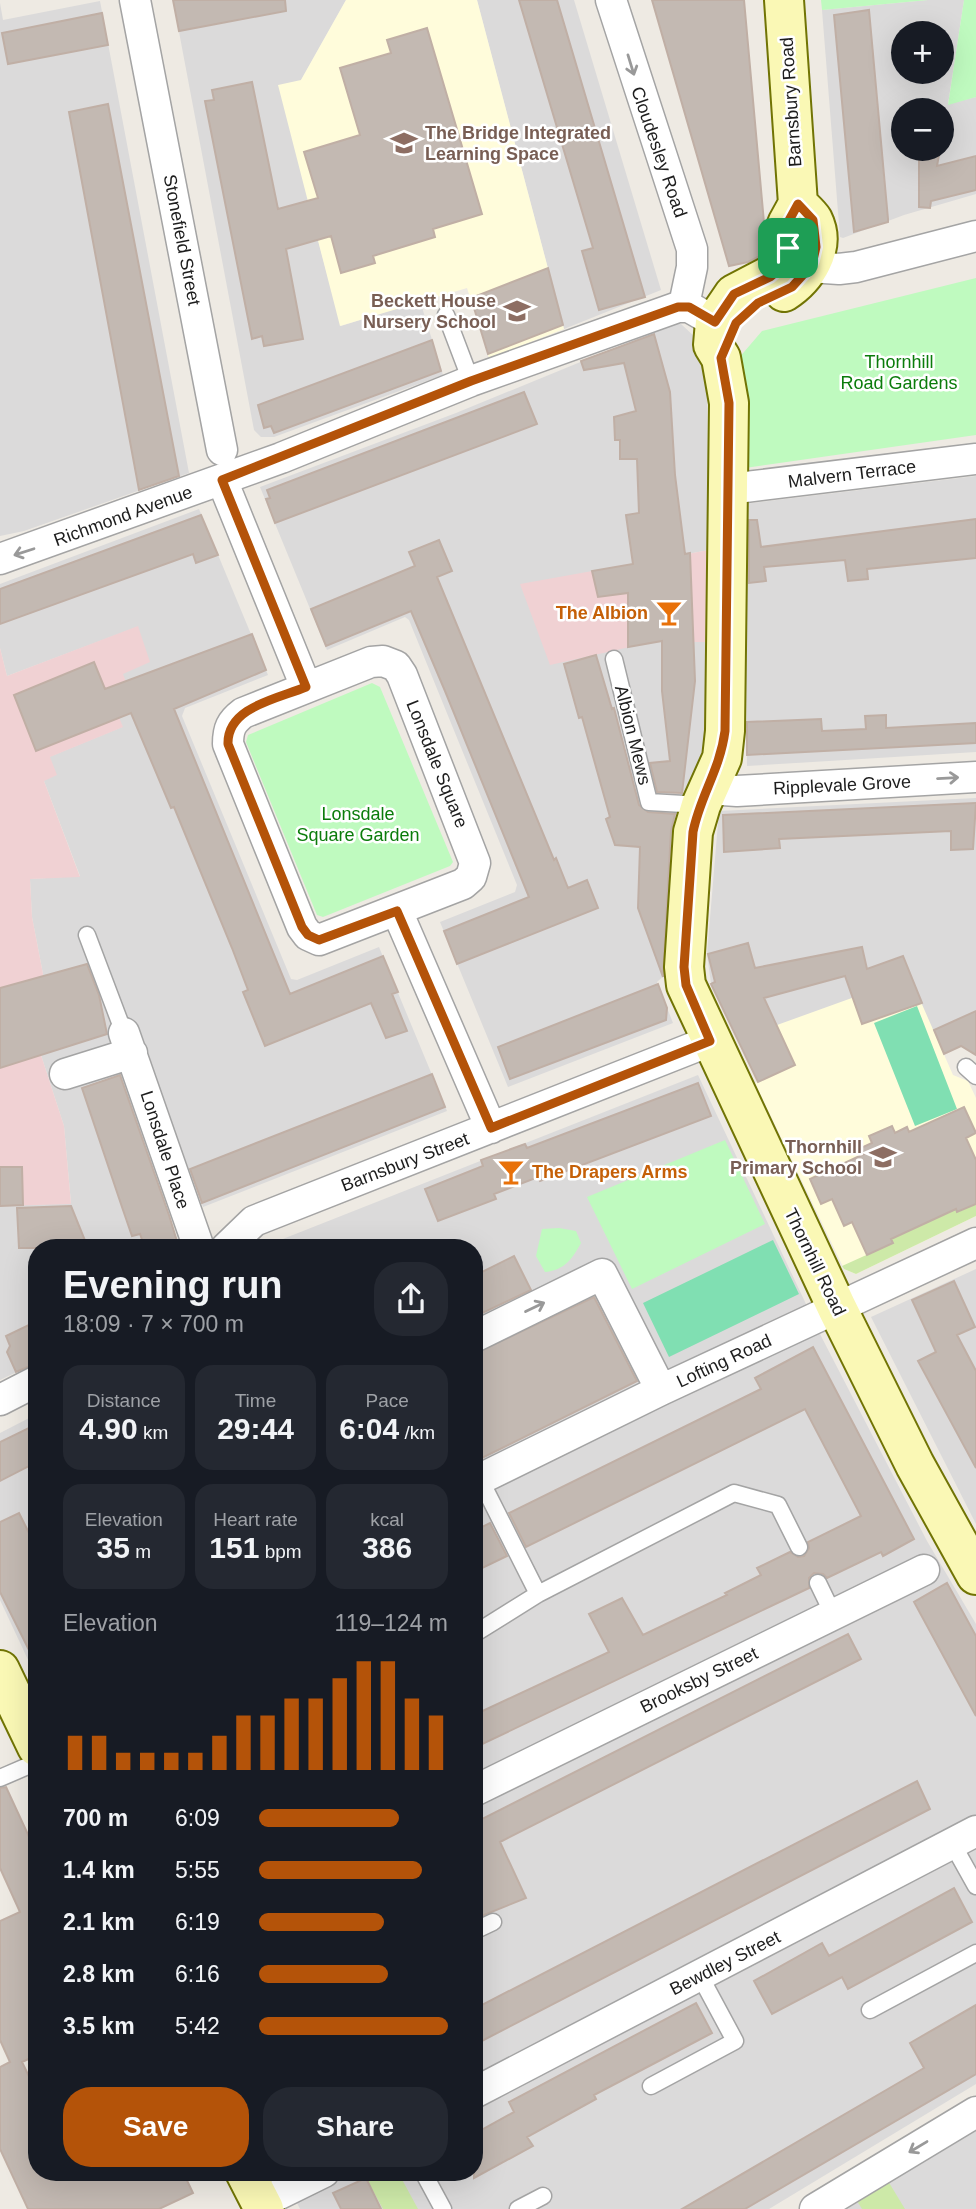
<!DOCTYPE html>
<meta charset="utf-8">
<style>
body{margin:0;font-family:Helvetica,sans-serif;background:#242831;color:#f1f3f6;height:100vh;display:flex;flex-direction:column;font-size:26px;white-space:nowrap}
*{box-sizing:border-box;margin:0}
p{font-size:23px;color:#9ea1a6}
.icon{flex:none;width:38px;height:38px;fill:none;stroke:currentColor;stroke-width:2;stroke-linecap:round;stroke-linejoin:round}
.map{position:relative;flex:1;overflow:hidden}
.sheet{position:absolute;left:28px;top:1239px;width:455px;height:942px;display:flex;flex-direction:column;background:#171b24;border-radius:28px;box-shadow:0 7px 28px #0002}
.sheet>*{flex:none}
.fabs{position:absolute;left:891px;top:21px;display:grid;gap:14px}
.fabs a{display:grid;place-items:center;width:63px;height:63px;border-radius:50%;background:#171b24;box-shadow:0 7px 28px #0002;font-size:35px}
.pin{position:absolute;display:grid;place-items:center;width:60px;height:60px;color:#fff;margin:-30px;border-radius:14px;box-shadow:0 4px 10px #0006}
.round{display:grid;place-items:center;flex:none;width:74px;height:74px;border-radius:28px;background:#242831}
.summary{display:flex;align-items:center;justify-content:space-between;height:119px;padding:0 35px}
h1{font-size:38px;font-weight:700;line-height:52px}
.figures{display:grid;grid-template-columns:repeat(3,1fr);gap:10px;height:119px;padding:7px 35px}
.figures div{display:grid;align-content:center;border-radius:18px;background:#242831;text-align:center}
.figures b{font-size:30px;font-weight:700}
.figures small{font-size:19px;font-weight:400}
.figures p{font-size:19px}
.chart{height:196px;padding:14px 35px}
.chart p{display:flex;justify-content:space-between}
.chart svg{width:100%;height:126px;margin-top:7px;stroke:#b45309;stroke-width:6}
.action{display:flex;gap:14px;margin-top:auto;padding:14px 35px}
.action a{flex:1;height:80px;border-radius:28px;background:#b45309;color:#fff;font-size:28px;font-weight:700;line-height:80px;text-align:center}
.action a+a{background:#242831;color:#f1f3f6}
ul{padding:0 35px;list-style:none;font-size:23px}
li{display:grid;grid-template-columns:112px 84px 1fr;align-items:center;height:52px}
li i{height:18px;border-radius:9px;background:#b45309}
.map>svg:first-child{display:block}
</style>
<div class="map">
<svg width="976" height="2209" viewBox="0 0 976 2209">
<rect width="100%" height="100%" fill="#eeeae3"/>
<path fill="#dbdada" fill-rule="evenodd" d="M173 0H346L301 80 318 240 341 326 420 301 443 375 274 437H261L254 430Z
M477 0H574L661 290 564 329Z
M928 0H964L948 104 976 97V194L904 215 843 238 840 237 822 10ZM903 33H942V72H903ZM903 110H942V149H903Z
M100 1 189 473 24 531 0 536V3L3 20Z
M673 324H681L695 337 707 386 709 550 521 585 628 647 652 642H708L706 745 702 748 669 971 657 982 673 1023 508 1087 440 922 515 892 517 885 409 620 405 617 327 650 260 487 456 413Z
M976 476V752L747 766 744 504Z
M199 509 268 675 185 708 182 716 291 979 297 980 379 947 447 1111 203 1207 137 1031 111 1041 180 1248H37V1362L0 1380V1206L71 1203 64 1126 41 1055 40 991 43 974 32 917 30 879 80 876 44 781 49 757 122 727 113 702 131 695 122 674 137 627 7 676 0 648V584Z
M976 798V1055L966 1043 739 1042 711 984 707 954 719 811Z
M698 1075 822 1338 927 1541 976 1624V2084L769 2209H300L282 2172H474V1248H260Z
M976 1269V1524L871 1317Z
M37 1414V1679L0 1600V1433Z
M976 2129V2209H843Z"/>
<path fill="#f0d1d3" d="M709 550 708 642H652L550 665 520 584Z
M138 626 150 662 123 674 131 695 113 703 123 727 50 757 57 775 44 781 80 877 30 879 32 917 43 974 40 991 41 1055 64 1126 71 1204 0 1206V648L7 676Z"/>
<path fill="#fffcdb" d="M346 0H477L564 329 489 358 467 288 340 326 278 85 301 80Z
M910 977 953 1075 968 1081 976 1098V1216L856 1274 844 1269 755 1083 757 1082 739 1042 777 1025Z"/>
<path fill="#cde9a8" d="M976 1204V1216L856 1274 844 1269 842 1266 893 1243 891 1239 956 1209 958 1212Z
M378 2172H398L418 2209H383L366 2178Z
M888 2181 905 2209H862L857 2201Z"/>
<path fill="#bffabf" d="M821 0H928L822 10Z
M964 0H976V97L948 105Z
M976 278V435L745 468 738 359 762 331Z
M372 683 380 687 453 862 450 866 323 917 317 915 246 742 248 735Z
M725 1140 765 1224 632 1289 587 1197Z
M559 1228 576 1231 581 1243C572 1259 565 1270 545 1272L536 1256 542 1229Z"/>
<path fill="#80dfb2" d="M917 1006 957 1109 915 1126 874 1023Z
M773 1240 799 1294 669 1357 643 1303Z"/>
<path fill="#c3b9b2" stroke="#c0afa5" stroke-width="2" d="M173 0H285L286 11 179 31Z
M519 0H557L645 297 599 310 582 251 593 248Z
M652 0H744L766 245 762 255 748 262 729 266Z
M869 10 888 219V222L854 232 834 15Z
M102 13 108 45 8 64 2 33Z
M427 28 482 214 433 229 435 237 373 256 375 263 341 273 331 236 286 249 303 339 264 346 262 336 252 339 205 101 214 100 212 90 252 82 278 209 318 198 304 152 360 135 340 68 391 53 387 40Z
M108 104 179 476 139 490 69 112Z
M919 149H940L937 166 976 156V190L931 201 930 208 919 207Z
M548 268 563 325 488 354 471 298Z
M654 334 670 392 675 475 685 554 690 553 695 681 682 793 657 792 650 763 670 761 662 691V641L628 647V593L598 597 592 571 633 564 626 515 639 513 637 459H620V440H615L614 417 636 411 624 363 584 370 581 361Z
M432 340 441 371 274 433 271 426 264 428 258 405Z
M524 392 537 424 275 523 266 499 270 498 267 490Z
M201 515 218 555 196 563 193 554 0 624V589Z
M976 519V558L867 569 868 579 848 581 845 560 764 567 766 581 749 583V520H757L761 547Z
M439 540 452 571 437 577 554 860 556 858 568 888 587 880 598 908 457 964 444 931 529 897 445 691 411 611 326 646 311 609 415 566 409 552Z
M252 634 266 670 174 709 290 994 383 956 398 992 392 994 407 1031 386 1038 371 1003 265 1046 243 992 248 990 232 948 174 807 171 808 131 713 36 751 14 695 94 662 105 689Z
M596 655 612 709 614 708 639 805 648 812 675 814 671 831 663 977 638 908 640 847 615 845 606 819 610 817 582 717 579 718 564 664Z
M886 715V728L976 723V743L747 755V722L821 719 822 731 866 729 865 716Z
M976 803 973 849 951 850V831L779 839 780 848 724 852 723 815Z
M748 943 755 968 862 947 867 969 903 956 922 1003 862 1024 845 976 764 998 795 1065 758 1082 711 984 715 982 708 954Z
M87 964 99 995 107 1034 0 1068V988Z
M658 984 667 1008 666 1020 510 1079 498 1047Z
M976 1011V1055L961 1046 944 1054 934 1030Z
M432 1074 445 1107 202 1203 190 1169Z
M120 1075 169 1215 179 1248H145L140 1234 132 1236 122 1207 82 1088Z
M698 1083 711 1116 540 1181 538 1177 494 1194 496 1199 438 1221 425 1189 483 1166 481 1160 525 1144 527 1148Z
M964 1107 976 1133 966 1138 976 1160V1204L957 1212 956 1209 891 1239 893 1243 867 1255 852 1222 844 1226 832 1199 821 1204 810 1179 864 1154 861 1148 872 1143 869 1136 892 1126 895 1133 907 1127 909 1132Z
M0 1167H22L23 1205 0 1206Z
M71 1206 88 1248H19L17 1208Z
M514 1256 531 1290 474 1317V1276Z
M954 1281 975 1327 957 1335 976 1371V1468L918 1361 936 1352 912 1300Z
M594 1297 637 1381 474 1462V1354Z
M37 1321V1363L16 1372 7 1352 10 1346 6 1336Z
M813 1347 914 1539 883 1556 881 1552 827 1578 823 1574 814 1573 809 1578V1588L474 1748V1715L609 1652 589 1614 622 1598 643 1635 727 1595 725 1593 761 1575 757 1568 790 1552 798 1557 804 1556 809 1548 808 1542 861 1516 805 1409 526 1547 509 1513 761 1389 755 1378Z
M37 1424V1462L0 1481V1442Z
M19 1513 37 1549V1666L0 1592V1522Z
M490 1523 507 1556 474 1572V1531Z
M947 1583 976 1636V1716L914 1602Z
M848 1634 861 1659 500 1842 526 1898 474 1919V1823Z
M917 1781 930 1809 474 2045V2009Z
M6 1787 37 1854V2055L22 2062 37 2093V2172H183L193 2193 159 2209H28L0 2149V2067L10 2062 0 2040V1921L20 1912 0 1868V1788Z
M954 1888 972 1922 848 1989 842 1977 772 2014 754 1981 822 1943 829 1956Z
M696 2003 712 2033 594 2095 596 2099 527 2137 533 2146 474 2178V2134L514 2112 509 2102Z
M976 2005V2074L745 2209H682L924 2068 910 2043Z
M366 2178 381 2209H341L333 2193Z"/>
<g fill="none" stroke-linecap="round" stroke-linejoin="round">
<g stroke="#a4a4a4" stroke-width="19">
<path id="lane" d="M446 315 471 381
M614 659 649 802 701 805
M87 935 124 1033
M966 1067 976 1076
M480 1479 538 1594
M818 1583 833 1614
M474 1634 538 1594 734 1493 778 1505 799 1547
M0 1778 37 1762
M952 1843 976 1886
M474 1931 493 1922
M870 2010 976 1953
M651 2086 735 2041 700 1976
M423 2172 443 2209
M518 2209 543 2196"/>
</g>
<g stroke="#a4a4a4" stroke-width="33">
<path id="street" d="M135 0 222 450
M611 0 692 249V267L684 305
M810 267 839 269 856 267 976 236
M222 480 306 687
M729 489 976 459
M0 559 281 458 471 381 678 307H689L715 322
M383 661 396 666 402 675 475 863 471 877 463 884 319 940 308 935 302 927 228 744C228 729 231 722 243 713L371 662Z
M708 789 737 791 976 777
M397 911 491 1128
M124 1033 199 1248
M65 1074 132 1053
M226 1248 254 1221 710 1041
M474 1337 602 1274 661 1390
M0 1400 37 1381
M474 1482 661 1390 976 1243
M474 1791 924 1570
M474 2093 976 1831
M261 2203 324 2172
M815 2209 976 2112"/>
</g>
<g stroke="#717404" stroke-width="42">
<path id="secondary" d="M784 0 798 204
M798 204 787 224 788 248 780 270 734 294 715 322 713 345 721 358 729 403 725 731 722 758 701 805 693 832 684 967 686 985 837 1308 915 1465 976 1575
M784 292C806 278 827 248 813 220 810 215 803 209 798 204
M0 1670 37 1747
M245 2172 264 2209"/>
</g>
<use href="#lane" stroke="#fff" stroke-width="16"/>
<use href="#street" stroke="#fff" stroke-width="30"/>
<use href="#secondary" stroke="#faf8b5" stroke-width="38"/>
</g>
<defs><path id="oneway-shaft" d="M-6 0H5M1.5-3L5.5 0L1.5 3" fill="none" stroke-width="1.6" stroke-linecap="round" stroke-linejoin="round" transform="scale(1.75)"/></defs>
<g stroke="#999">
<use href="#oneway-shaft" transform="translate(631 65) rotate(73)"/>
<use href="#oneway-shaft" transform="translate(24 552) rotate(162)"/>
<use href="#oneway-shaft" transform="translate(948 778) rotate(-3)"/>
<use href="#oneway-shaft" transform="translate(535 1307) rotate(-26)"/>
<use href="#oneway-shaft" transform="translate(918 2147) rotate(149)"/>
</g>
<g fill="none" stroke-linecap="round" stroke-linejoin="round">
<g stroke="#fff" stroke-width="14">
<path id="route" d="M798 204 813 220 816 247 813 260 810 267 792 287 758 303 736 323 721 358 729 403 725 731C720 770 700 796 693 832L684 967 686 985 710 1041 491 1128 397 911 319 940 308 935 302 927 228 744C227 707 277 699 306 687L222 480 471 381 678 307H689L715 322 734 294 770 277 783 266 788 248 787 224Z"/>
</g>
<use href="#route" stroke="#b45309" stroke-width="9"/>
</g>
<defs>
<g id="school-bare" transform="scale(2.1)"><path d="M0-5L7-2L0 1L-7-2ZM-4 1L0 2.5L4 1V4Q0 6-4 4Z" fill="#8d6e63" stroke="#fff" stroke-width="2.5" paint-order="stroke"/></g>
<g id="bar-bare" transform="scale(2.1)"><path d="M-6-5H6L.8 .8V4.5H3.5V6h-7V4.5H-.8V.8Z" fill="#e8710a" stroke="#fff" stroke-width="2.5" paint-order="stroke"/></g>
</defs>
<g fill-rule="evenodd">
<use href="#school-bare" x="404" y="143"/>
<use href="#school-bare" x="517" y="311"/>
<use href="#bar-bare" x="669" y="613"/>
<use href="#school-bare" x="883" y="1157"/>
<use href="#bar-bare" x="511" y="1172"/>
</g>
<g text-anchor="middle" stroke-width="5" stroke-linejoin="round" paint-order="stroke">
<g font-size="18" fill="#1d1d1d" stroke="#fff">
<text transform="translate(791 102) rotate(-94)" y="6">Barnsbury Road</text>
<text transform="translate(659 152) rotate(71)" y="6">Cloudesley Road</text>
<text transform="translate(182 240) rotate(79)" y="6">Stonefield Street</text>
<text transform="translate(852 474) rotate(-7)" y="6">Malvern Terrace</text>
<text transform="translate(123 516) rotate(-20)" y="6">Richmond Avenue</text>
<text transform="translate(633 735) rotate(76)" y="6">Albion Mews</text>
<text transform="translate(437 764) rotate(68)" y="6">Lonsdale Square</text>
<text transform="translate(842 785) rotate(-3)" y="6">Ripplevale Grove</text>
<text transform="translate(165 1150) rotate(72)" y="6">Lonsdale Place</text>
<text transform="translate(405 1162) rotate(-21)" y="6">Barnsbury Street</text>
<text transform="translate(815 1262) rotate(64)" y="6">Thornhill Road</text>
<text transform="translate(724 1361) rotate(-25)" y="6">Lofting Road</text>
<text transform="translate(699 1680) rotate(-26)" y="6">Brooksby Street</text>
<text transform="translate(725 1963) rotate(-27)" y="6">Bewdley Street</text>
</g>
<g font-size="18" font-weight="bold" fill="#785e54" stroke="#fff" text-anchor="end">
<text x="425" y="139" text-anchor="start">The Bridge Integrated<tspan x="425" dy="21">Learning Space</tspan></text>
<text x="496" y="307">Beckett House<tspan x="496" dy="21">Nursery School</tspan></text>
<text x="862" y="1153">Thornhill<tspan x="862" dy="21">Primary School</tspan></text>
</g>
<g font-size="18" fill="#0b7c0b" stroke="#fff">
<text x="899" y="368">Thornhill<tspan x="899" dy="21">Road Gardens</tspan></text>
<text x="358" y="820">Lonsdale<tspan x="358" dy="21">Square Garden</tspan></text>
</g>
<g font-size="18" font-weight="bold" fill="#c56008" stroke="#fff" text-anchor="end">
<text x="648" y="619">The Albion</text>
<text x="532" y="1178" text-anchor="start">The Drapers Arms</text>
</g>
</g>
</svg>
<div class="fabs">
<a>+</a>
<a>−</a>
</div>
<div class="pin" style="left:788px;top:248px;background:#1e9e55"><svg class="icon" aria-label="arrive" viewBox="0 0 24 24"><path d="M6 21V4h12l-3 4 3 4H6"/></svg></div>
<section class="sheet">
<div class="summary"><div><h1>Evening run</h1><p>18:09 · 7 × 700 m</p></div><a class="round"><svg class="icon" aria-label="share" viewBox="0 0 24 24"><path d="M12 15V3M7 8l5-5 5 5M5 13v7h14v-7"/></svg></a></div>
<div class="figures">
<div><p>Distance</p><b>4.90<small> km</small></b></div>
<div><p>Time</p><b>29:44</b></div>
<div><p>Pace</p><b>6:04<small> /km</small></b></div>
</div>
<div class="figures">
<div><p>Elevation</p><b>35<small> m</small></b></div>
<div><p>Heart rate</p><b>151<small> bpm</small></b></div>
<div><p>kcal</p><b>386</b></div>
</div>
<div class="chart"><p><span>Elevation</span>119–124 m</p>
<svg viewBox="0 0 160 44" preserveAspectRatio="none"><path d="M5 44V32M15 44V32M25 44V38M35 44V38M45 44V38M55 44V38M65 44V32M75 44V25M85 44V25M95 44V19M105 44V19M115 44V12M125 44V6M135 44V6M145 44V19M155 44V25"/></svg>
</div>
<ul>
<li><b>700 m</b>6:09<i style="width:74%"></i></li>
<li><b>1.4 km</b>5:55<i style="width:86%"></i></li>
<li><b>2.1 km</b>6:19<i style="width:66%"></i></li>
<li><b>2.8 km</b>6:16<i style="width:68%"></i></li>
<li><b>3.5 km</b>5:42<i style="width:100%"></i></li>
</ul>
<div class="action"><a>Save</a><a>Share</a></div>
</section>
</div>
